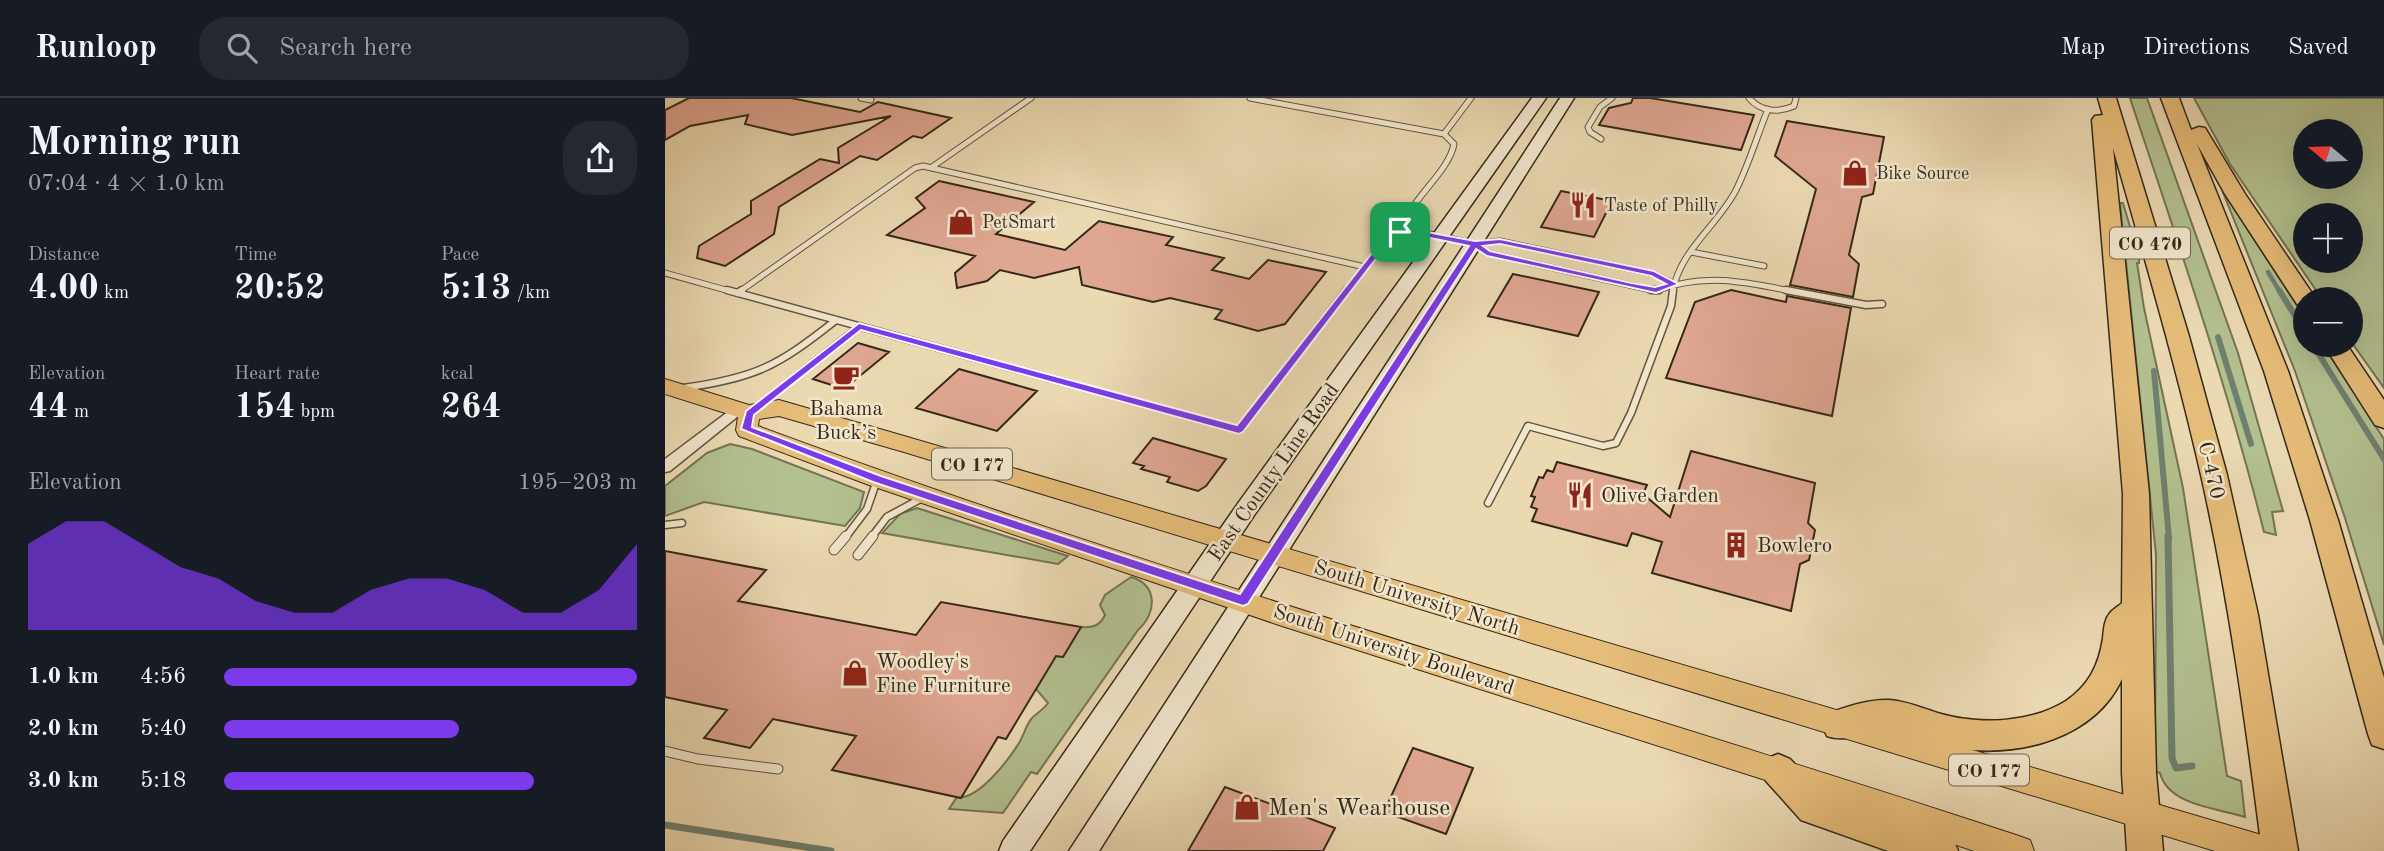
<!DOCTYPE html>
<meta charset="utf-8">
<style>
body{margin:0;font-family:"Old Standard TT",serif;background:#242831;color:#f1f3f6;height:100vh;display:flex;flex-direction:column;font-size:26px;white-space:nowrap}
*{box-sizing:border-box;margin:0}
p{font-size:23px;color:#9ea1a6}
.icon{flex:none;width:38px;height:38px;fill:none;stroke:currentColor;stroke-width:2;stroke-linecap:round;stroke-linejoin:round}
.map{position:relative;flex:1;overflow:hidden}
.panel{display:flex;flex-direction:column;background:#171b24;width:665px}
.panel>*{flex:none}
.needle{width:46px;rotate:289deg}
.fabs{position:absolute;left:1628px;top:21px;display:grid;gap:14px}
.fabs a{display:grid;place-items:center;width:70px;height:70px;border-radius:50%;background:#171b24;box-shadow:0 7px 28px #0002;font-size:35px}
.pin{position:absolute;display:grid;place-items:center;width:60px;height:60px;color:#fff;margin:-30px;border-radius:14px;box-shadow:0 4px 10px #0006}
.round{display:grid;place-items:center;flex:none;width:74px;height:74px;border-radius:28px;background:#242831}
.head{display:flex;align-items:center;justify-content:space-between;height:119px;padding:0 28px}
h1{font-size:38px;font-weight:700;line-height:52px}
.figures{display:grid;grid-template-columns:repeat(3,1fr);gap:10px;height:119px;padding:7px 28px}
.figures div{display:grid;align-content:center}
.figures b{font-size:35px;font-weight:700}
.figures small{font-size:19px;font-weight:400}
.figures p{font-size:19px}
.chart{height:196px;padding:14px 28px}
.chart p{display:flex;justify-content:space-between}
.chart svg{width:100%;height:126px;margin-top:7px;fill:#7c3aed;opacity:.7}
ul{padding:0 28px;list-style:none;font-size:23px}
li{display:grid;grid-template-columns:112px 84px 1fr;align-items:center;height:52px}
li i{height:18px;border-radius:9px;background:#7c3aed}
header{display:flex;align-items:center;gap:42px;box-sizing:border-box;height:98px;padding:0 35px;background:#171b24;border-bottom:2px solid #363941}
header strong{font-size:33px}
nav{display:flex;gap:38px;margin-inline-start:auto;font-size:24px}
.search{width:490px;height:63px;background:#242831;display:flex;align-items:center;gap:18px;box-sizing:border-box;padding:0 24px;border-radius:28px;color:#9ea1a6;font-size:26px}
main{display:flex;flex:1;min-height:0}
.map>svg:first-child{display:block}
</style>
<header>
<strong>Runloop</strong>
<div class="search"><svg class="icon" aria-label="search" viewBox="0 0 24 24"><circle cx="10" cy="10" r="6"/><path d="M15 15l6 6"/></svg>Search here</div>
<nav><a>Map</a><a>Directions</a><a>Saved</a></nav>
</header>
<main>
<section class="panel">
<div class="head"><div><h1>Morning run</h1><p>07:04 · 4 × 1.0 km</p></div><a class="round"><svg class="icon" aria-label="share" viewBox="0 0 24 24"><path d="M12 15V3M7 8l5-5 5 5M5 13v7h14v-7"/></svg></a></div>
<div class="figures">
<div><p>Distance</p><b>4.00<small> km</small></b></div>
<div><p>Time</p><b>20:52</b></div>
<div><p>Pace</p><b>5:13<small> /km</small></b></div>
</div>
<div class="figures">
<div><p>Elevation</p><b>44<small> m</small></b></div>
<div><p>Heart rate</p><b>154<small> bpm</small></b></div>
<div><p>kcal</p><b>264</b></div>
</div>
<div class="chart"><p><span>Elevation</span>195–203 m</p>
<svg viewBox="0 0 160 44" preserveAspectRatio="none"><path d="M0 44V14L10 6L20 6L30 14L40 22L50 26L60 34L70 38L80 38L90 30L100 26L110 26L120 30L130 38L140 38L150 30L160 14V44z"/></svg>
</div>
<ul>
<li><b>1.0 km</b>4:56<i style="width:100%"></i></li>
<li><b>2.0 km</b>5:40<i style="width:57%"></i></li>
<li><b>3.0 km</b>5:18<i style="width:75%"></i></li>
</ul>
</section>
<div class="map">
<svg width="1719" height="753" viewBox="0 0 1719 753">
<rect width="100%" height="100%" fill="#ebd9b2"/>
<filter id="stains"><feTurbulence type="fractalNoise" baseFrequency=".00286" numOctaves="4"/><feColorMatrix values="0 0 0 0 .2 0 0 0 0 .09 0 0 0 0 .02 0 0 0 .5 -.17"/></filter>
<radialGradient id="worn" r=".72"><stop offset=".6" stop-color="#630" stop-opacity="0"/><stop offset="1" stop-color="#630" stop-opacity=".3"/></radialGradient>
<path fill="#b3c08f" stroke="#747454" stroke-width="2" fill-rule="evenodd" d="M1465 0H1482L1573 255 1618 413 1607 414 1611 437 1599 434C1562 287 1513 144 1465 0Z
M1529 0H1719V290L1685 242V201H1657L1565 66ZM1685 33V79H1640V33ZM1685 117V163H1640V117Z
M1557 92 1640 220V247H1658L1719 341V547L1680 420 1630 273Z
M1455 105H1458L1474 159V165H1472L1479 210 1518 390 1562 678 1576 683 1580 719C1551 710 1503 707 1495 675L1490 673 1491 457Z
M65 346 87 351 199 394 195 410 180 428 39 404 0 418V388L42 355Z
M252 410 255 411 403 458 393 466 217 435 235 416Z
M466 479C493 487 492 515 473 532L372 676 366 674 338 715 284 711 292 699C313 703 344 661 354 645 359 637 361 627 367 620 372 615 378 612 383 605L371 591 391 558 398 559 416 529C427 530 435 528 440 517L435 507 440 497Z"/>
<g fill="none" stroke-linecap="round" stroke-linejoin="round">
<path stroke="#708070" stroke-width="4.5" d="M1603 174 1615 194"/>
<path stroke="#708070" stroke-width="6" d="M1614 192 1640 234
M1553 239 1586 346
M1648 247 1719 361
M1489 273 1504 440"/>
<path stroke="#708070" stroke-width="7" d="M1503 438 1507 660 1511 670 1527 668
M0 727 166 753"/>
</g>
<path fill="#dfa691" stroke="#342919" stroke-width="2" d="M24 0H126L195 14 213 4 286 20 257 40 248 38 212 62 195 58 114 109 109 136 60 168 32 160 34 148 86 116V103L155 61 174 65 173 50 226 18 127 37 80 26 83 17 25 28 0 42V12Z
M968 0H985L1089 17 1076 52 934 27 944 10 966 5Z
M1122 23 1219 39 1208 96 1197 99 1184 157 1194 166 1188 199 1125 187 1151 91 1110 58Z
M274 83 369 104 331 136 400 152 434 123 508 139 501 147 559 160 547 172 584 181 603 162 661 174 620 226 593 233 550 221 557 212 505 200 488 204 417 187 414 169 369 180 335 172 322 183 292 190 290 175 310 158 222 137 260 110 251 100Z
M896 93 947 103 929 139 876 129Z
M848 176 934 194 913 238 823 218Z
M1066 192 1121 204 1122 198 1186 210 1167 318 1001 280 1030 204Z
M193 245 224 254 179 291 148 281Z
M294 271 372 293 332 333 251 310Z
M488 340 561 361 541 388 533 393 502 384 505 379 476 371 479 368 468 365Z
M1026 353 1150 385 1143 425 1150 432 1144 462 1135 466 1126 513 987 475 997 444 967 435 962 448 867 423 872 411 866 409 870 399 866 398 874 379 878 380 882 372 888 374 892 364 982 387 978 396 1005 419Z
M0 453 101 472 73 503 251 537 276 504 416 529 398 559 391 558 341 641 333 639 296 700 167 672 191 638 108 621 85 650 39 640 62 612 0 599Z
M748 650 808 670 781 736 719 714Z
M560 689 670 730 658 753H523Z"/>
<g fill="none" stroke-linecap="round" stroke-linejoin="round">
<g stroke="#62553f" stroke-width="7">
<path id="lane-far2" d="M196 0 206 2
M585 0 779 36 789 46C783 78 737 106 740 134
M1084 0C1096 14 1113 15 1129 8L1131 0
M779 36 806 0
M936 41 925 34 923 29 935 9 947 0
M267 69 366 0
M810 146 822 155 991 193C1039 174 1082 184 1130 194
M1026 154 1099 168
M0 175 68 194
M74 194 250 70 258 68 700 169
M681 194 717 147 737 135H760L810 146 835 143 989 176 1009 186
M1008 194C1013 154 1054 126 1071 92 1084 66 1092 38 1103 11"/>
</g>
<g stroke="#62553f" stroke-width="9">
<path id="lane-far1" d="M62 192 574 332 682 192
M986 192H994
M1121 192 1201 207 1217 206
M72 195 77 192
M18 290C91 280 113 268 171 222
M90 311 194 229
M823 405 863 328 938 348 951 345 966 315 1006 208 1008 192
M0 427 17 425
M180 440 202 411 212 382
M206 440 222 419 259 399"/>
</g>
<g stroke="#62553f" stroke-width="11">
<path id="lane" d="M169 452 181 438
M193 457 208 438
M0 653 33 661 113 671"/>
</g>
<g stroke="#62553f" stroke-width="3">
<path id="street" d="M72 307 77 309 79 312 77 315 5 373 0 374V361Z"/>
</g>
<g stroke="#342919" stroke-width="3">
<path id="secondary" d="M867 0H881L590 416 365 753H334L338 743 574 404Z
M895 0H909L434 753H404Z"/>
</g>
<g stroke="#342919" stroke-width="2">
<path id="primary" d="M0 281 84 307 114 302 239 338 1600 738 1611 742 1615 753H1550L239 354 114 318 94 321 93 328C508 482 934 599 1354 738L1365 742 1369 753H1309L1113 686 614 527 204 387 74 338 71 332 73 319 0 296Z"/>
</g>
<g stroke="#342919" stroke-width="3">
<path id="highway" d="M1433 0H1451L1523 235 1562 377 1593 517 1633 753H1597C1581 627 1564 501 1536 377 1511 267 1479 158 1448 50L1484 396 1491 675 1498 753H1462L1457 675V581C1429 641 1353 660 1291 650 1268 646 1247 633 1224 632 1202 631 1183 646 1162 638L1157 627 1162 616C1180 609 1204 601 1224 602 1242 603 1259 611 1276 616 1315 627 1366 625 1401 603 1424 587 1434 567 1438 540 1439 532 1439 522 1445 515 1448 511 1454 508 1457 505L1458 396 1427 22 1430 18 1438 17Z
M1496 0H1514L1526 32 1534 29 1540 30 1580 96 1651 201H1640V208L1632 206 1560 96 1532 46 1623 273 1673 422 1719 580V651L1707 647 1703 636 1645 422 1599 273Z
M1659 247H1682L1719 302V330L1710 327Z
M1113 656 1125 661 1159 697 1288 740 1293 753H1223L1136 722 1101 683 1096 672 1101 661Z"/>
</g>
<use href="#lane-far2" stroke="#f2e6cd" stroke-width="5"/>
<use href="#lane-far1" stroke="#f2e6cd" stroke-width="6"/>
<use href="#lane" stroke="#f2e6cd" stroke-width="9"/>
<use href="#street" fill="#f2e6cd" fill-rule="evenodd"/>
<use href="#secondary" fill="#f2e6cd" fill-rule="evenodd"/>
<use href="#primary" fill="#e6bc79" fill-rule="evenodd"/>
<use href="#highway" fill="#e6bc79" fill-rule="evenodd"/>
</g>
<path fill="#7c3aed" stroke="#fff" stroke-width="2" fill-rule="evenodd" d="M751 132 810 143 835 141 989 173 1014 186 991 195 822 158 811 151 583 506 578 508 208 384 76 331 81 313 194 225 572 327 714 146 732 133ZM737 137H751L804 148 575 496 216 378 87 329 89 317 196 232 574 336 578 334 720 149ZM835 146 986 178 1001 186 990 189 967 185 825 153 818 148Z"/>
<defs>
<g id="shop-bare" transform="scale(2.1)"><path d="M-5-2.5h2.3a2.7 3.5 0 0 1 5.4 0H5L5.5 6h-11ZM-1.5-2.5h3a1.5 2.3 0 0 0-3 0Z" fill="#8f2418" stroke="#f2e6cd" stroke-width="2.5" paint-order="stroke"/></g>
<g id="restaurant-bare" transform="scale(2.1)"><path d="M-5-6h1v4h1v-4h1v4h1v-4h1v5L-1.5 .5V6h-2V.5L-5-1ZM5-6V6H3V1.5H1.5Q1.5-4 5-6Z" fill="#8f2418" stroke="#f2e6cd" stroke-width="2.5" paint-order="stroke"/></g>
<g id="cafe-bare" transform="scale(2.1)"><path d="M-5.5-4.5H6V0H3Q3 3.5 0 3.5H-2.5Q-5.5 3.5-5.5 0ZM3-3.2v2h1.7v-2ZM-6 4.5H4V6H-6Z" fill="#8f2418" stroke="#f2e6cd" stroke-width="2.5" paint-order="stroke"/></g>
<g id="building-bare" transform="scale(2.1)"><path d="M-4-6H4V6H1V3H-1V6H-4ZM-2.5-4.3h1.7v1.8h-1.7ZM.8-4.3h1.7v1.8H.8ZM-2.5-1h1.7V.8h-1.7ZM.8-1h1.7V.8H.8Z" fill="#8f2418" stroke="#f2e6cd" stroke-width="2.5" paint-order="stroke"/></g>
</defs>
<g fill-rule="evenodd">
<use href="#shop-bare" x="1190" y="75"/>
<use href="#restaurant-bare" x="918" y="107"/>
<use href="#shop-bare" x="296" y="124"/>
<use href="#cafe-bare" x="181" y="279"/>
<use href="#restaurant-bare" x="915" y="397"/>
<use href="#building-bare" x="1071" y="447"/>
<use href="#shop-bare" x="190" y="575"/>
<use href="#shop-bare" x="582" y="709"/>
</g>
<g text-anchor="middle" stroke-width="5" stroke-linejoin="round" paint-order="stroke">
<g font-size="18" fill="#342919" stroke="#f2e6cd" text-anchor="start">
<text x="1211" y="81">Bike Source</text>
<text x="939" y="113">Taste of Philly</text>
<text x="317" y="130">PetSmart</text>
</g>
<g fill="#f2e6cd" stroke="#6d624f" stroke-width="2">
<rect x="1445" y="129.5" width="80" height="31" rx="5"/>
<rect x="267" y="350.5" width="80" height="31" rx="5"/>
<rect x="1284" y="656.5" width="80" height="31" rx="5"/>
</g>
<g font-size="19" font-weight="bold" fill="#342919">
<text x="1485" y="152">CO 470</text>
<text x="307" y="373">CO 177</text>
<text x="1324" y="679">CO 177</text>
</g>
<g font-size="21" fill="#342919" stroke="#f2e6cd" text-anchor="start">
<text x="181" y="317" text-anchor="middle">Bahama<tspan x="181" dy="24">Buck’s</tspan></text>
<text x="936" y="404">Olive Garden</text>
<text x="1092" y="454">Bowlero</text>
<text x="211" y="570">Woodley's<tspan x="211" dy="24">Fine Furniture</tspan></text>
</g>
<g font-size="21" fill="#342919" stroke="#f2e6cd">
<text transform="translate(1547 372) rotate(77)" y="7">C-470</text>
<text transform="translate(608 374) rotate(-55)" y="7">East County Line Road</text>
<text transform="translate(752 499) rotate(17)" y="7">South University North</text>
<text transform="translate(729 551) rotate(18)" y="7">South University Boulevard</text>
</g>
<g font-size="24" fill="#342919" stroke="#f2e6cd" text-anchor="start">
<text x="603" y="717">Men's Wearhouse</text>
</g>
</g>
<rect width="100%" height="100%" filter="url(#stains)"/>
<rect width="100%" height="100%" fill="url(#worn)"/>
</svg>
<div class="fabs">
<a><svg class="needle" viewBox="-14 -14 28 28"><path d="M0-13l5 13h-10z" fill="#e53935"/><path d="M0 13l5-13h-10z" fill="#9ea1a6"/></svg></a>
<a>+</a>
<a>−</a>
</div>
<div class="pin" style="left:735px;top:134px;background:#1e9e55"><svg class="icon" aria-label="arrive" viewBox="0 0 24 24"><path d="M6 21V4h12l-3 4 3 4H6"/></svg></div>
</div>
</main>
